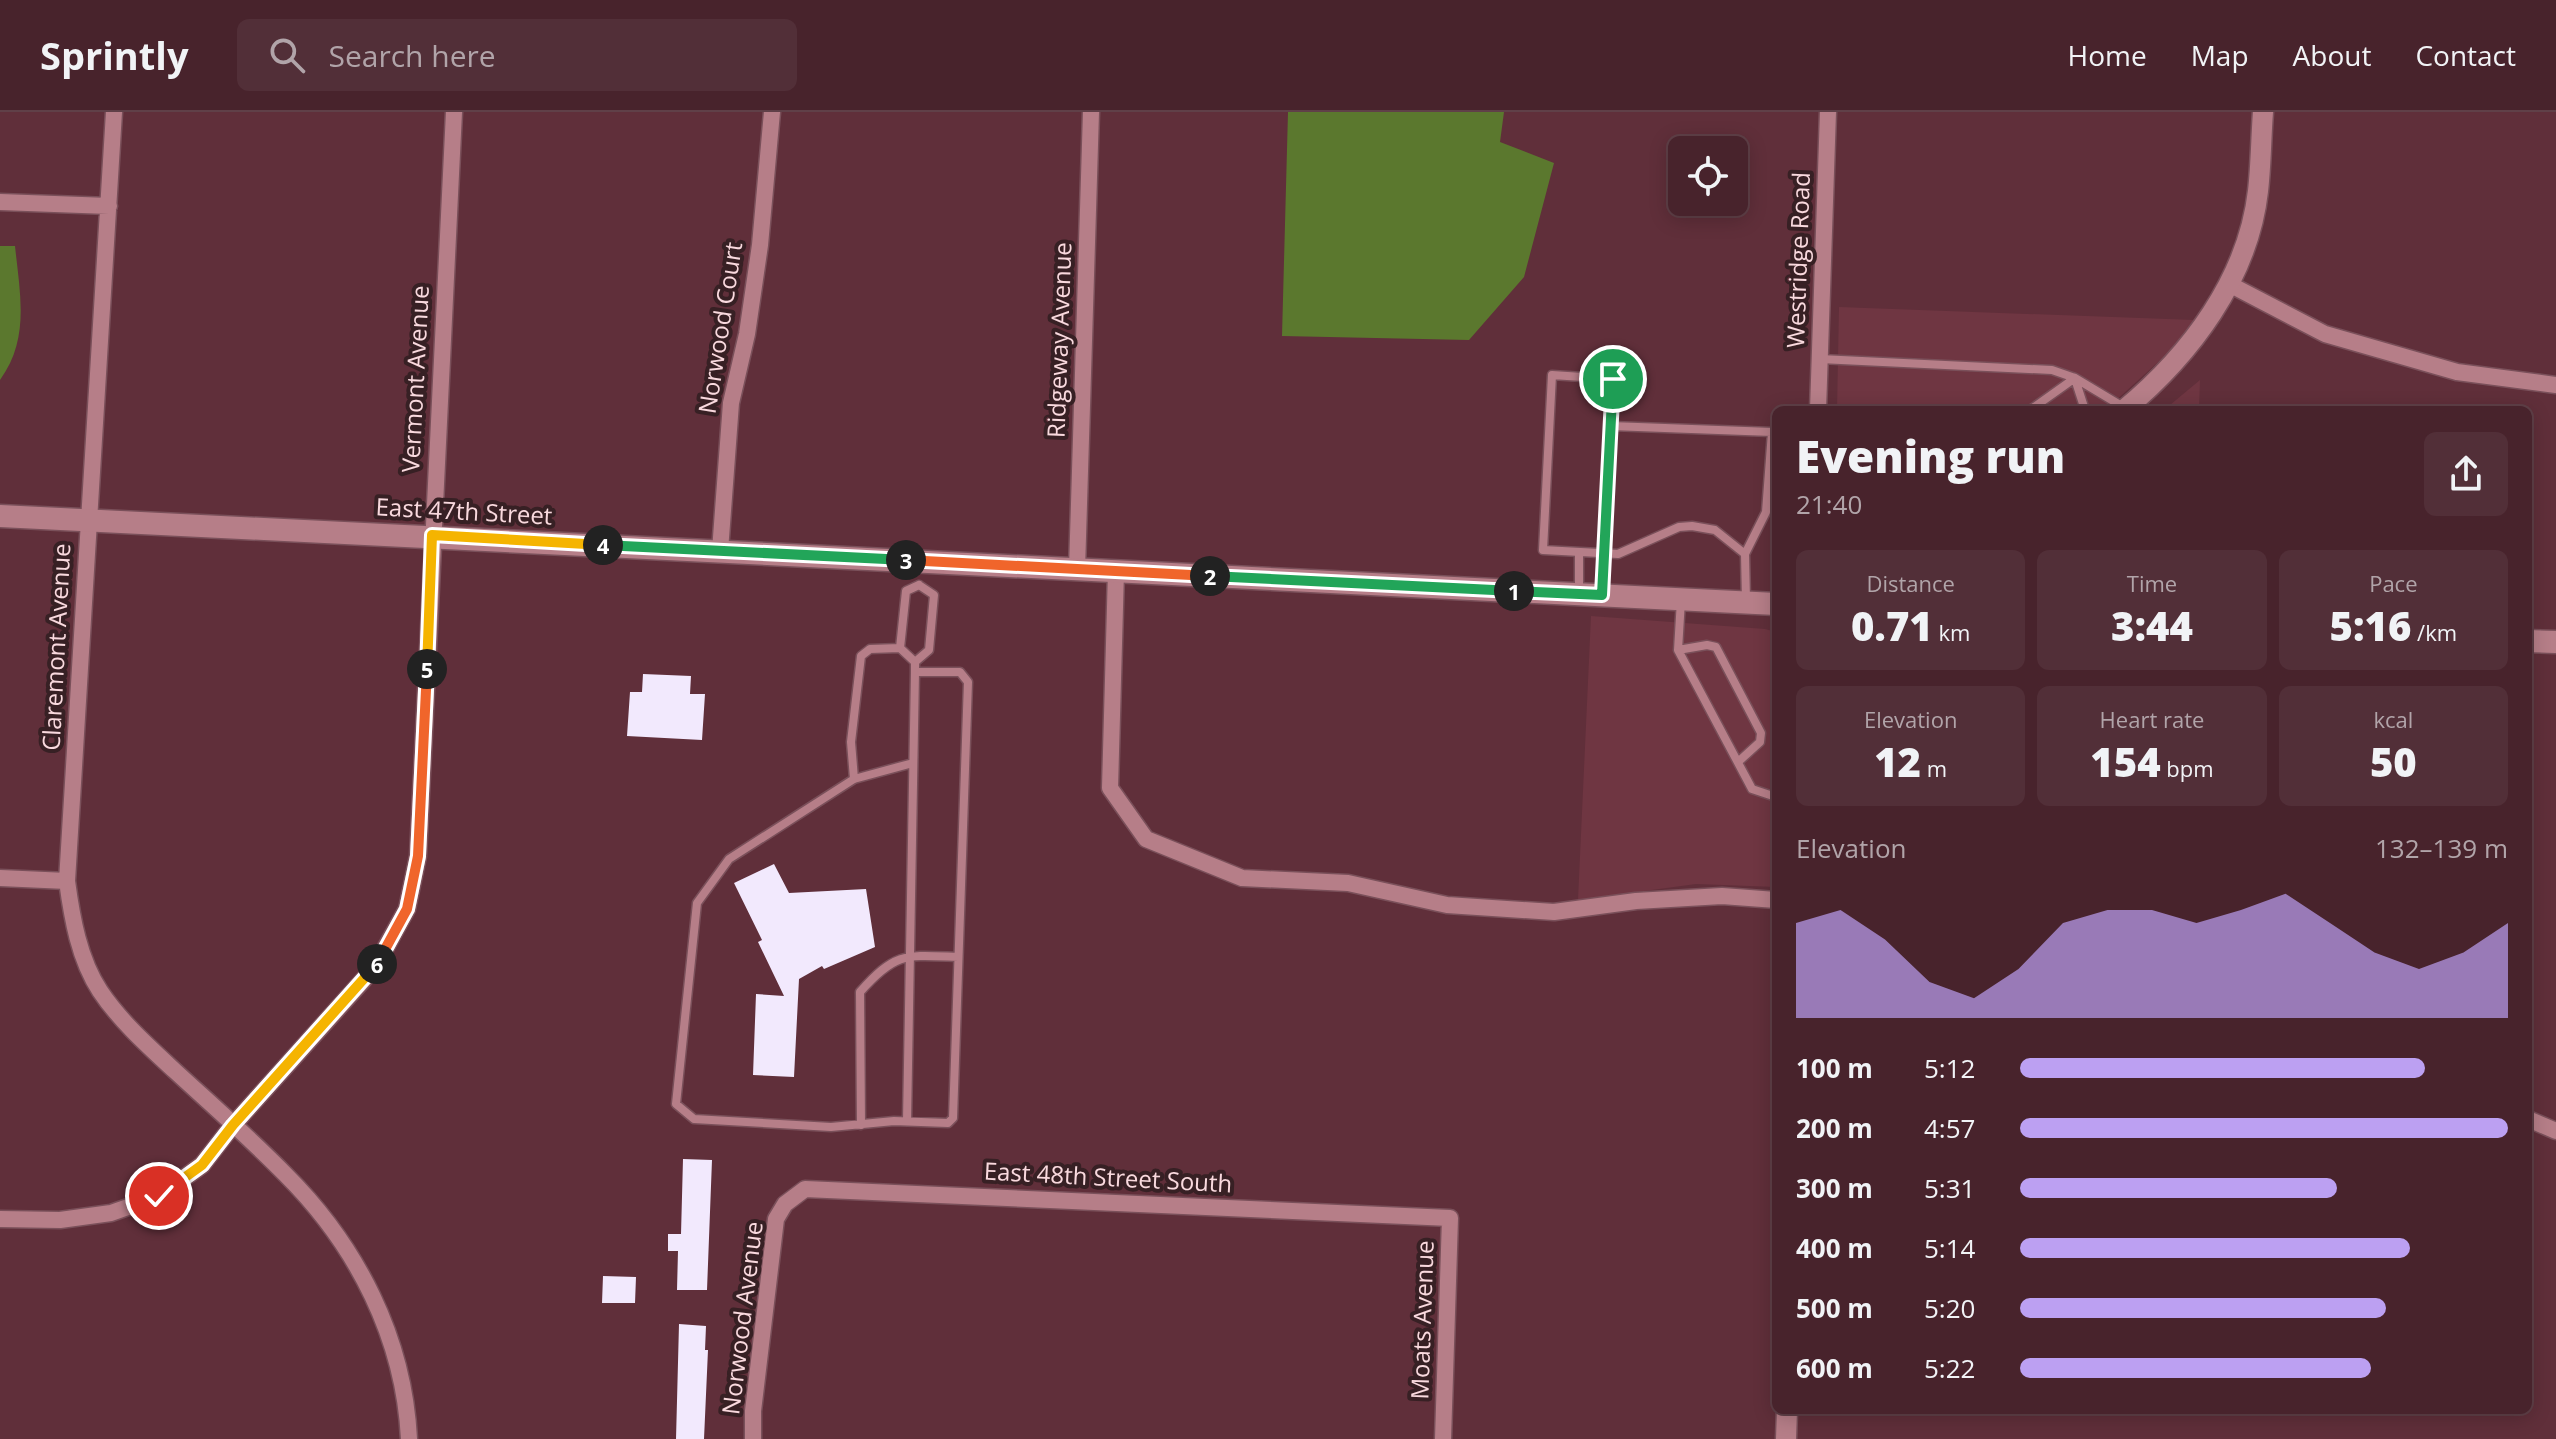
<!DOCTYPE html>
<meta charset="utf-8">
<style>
body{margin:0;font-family:"Open Sans",sans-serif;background:#522f38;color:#f1f3f6;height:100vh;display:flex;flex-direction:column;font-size:30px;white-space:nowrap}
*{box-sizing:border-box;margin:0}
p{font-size:26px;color:#b1a4a9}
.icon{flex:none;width:44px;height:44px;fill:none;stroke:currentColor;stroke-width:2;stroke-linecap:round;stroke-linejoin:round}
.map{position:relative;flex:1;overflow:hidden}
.side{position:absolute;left:1772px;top:294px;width:760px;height:1008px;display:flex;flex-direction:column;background:#48232c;border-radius:12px;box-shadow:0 4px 20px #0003,0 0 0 2px #604048}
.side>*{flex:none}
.fabs{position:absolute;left:1668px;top:24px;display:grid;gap:16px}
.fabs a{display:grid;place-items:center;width:80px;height:80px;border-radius:12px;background:#48232c;box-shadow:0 4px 20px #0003,0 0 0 2px #604048;font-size:40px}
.pin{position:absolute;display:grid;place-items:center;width:68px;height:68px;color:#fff;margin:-34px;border:4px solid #fff;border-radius:50%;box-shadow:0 2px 8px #0007}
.km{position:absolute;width:40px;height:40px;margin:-20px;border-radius:50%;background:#222;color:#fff;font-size:22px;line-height:40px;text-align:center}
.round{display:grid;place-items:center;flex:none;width:84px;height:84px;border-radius:12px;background:#522f38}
.overview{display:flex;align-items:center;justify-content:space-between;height:136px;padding:0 24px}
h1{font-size:44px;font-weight:800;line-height:60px}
.figures{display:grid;grid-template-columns:repeat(3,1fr);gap:12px;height:136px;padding:8px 24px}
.figures div{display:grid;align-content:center;border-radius:12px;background:#522f38;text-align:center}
.figures b{font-size:40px;font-weight:800}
.figures small{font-size:22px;font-weight:400}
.figures p{font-size:22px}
.chart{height:224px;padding:16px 24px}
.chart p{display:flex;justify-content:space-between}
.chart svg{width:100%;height:144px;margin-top:8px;fill:#bca0f2;opacity:.7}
ul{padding:0 24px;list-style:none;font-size:26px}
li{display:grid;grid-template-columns:128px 96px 1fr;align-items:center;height:60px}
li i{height:20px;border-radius:10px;background:#bca0f2}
header{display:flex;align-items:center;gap:48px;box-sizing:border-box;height:112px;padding:0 40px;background:#48232c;border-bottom:2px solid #604048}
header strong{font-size:38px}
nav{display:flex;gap:44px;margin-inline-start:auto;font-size:28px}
.search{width:560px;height:72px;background:#522f38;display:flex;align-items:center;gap:20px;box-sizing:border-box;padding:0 28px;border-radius:12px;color:#b1a4a9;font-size:30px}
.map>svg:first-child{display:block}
</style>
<header>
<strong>Sprintly</strong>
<div class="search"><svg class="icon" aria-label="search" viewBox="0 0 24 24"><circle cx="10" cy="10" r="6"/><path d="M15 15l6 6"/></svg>Search here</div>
<nav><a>Home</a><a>Map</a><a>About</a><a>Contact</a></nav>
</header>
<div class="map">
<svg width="2556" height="1327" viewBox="0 0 2556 1327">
<rect width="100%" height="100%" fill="#602f3a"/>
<path fill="#6f3642" d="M1839 195 2194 208 2167 242 2112 292 2101 298H1837Z
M2200 268 2199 298H2164Z
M1591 504 1765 517 1776 520V775L1696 772 1578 788Z"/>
<path fill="#5b782e" d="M1288 0H1504L1500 30 1554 51 1524 165 1469 228 1282 224Z
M0 134H15C20 182 30 227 0 268Z"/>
<path fill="#f2e9fd" d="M643 562 691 564 690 582H705L702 628 627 624 630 580H642Z
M774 752 789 781 866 777 875 835 824 857 822 854 799 867 794 965 753 963 756 882 784 884 758 830 762 828 734 771Z
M683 1047 712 1048 707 1178H677L678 1139H668V1122H681Z
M603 1164 636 1165 635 1191H602Z
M679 1212 706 1214 705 1238H708L704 1327H676Z"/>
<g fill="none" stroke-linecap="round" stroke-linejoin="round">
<g stroke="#7a505a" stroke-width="11">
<path id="service" d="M1820 247 2052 258 2075 266 2125 296
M2075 267 2085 298
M2030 298 2075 266
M1611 314 1772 320 1766 400 1745 442
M1579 479V440
M1602 481 1613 267 1552 263 1543 438 1618 442 1679 415 1692 414 1715 418 1745 442 1746 489
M1681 488 1678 538 1752 677 1776 685
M1678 538 1707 533 1716 535 1761 621 1760 630 1738 650
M915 550 929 538 934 483 919 473
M913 651 854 667 729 747 697 791 676 992 694 1007 831 1015 894 1009 948 1011 953 1006 968 570 960 560H915
M854 667 851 630 861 544 870 537 900 536
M907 1009 915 560V550L900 536 906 479 919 473
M861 1013 860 880C896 839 907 843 958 845"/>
</g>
<g stroke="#7a505a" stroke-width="19">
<path id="minor" d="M114 0 67 769C72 806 79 847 100 879 120 909 148 934 175 959 212 993 251 1027 286 1063 357 1134 404 1226 409 1327
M0 90 109 94
M2229 172 2325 222 2457 260 2556 273
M1818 298 1828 0
M720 439 731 291 747 222 760 133 772 0
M1077 457 1091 0
M1116 459 1110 676 1146 727 1242 766 1348 771 1447 793 1554 800 1636 789 1722 784 1776 788
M0 766 67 769
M2528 1007 2556 1019
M0 1107 60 1108 111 1101 159 1084 202 1053 233 1013 375 855 407 797 418 744 454 0
M753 1327V1299L776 1107 785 1092 805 1077 1450 1106 1443 1327"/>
</g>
<g stroke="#7a505a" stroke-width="23">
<path id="tertiary" d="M2124 298C2190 243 2248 167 2258 79 2261 53 2261 26 2263 0
M1786 1327 1787 1298"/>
</g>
<g stroke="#7a505a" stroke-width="25">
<path id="secondary" d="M0 404 1776 492
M2528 529 2556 530"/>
</g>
<use href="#service" stroke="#b67e88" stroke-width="8"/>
<use href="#minor" stroke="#b67e88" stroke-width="16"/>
<use href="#tertiary" stroke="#b67e88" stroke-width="20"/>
<use href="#secondary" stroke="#b67e88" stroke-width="22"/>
</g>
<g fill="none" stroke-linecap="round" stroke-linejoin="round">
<g stroke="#fff" stroke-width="16">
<path id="split-1" d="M1514 479 1602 483 1613 267"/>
</g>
<g stroke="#fff" stroke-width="16">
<path id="split-2" d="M1210 464 1514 479"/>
</g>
<g stroke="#fff" stroke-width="16">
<path id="split-3" d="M906 448 1210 464"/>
</g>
<g stroke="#fff" stroke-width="16">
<path id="split-4" d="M603 433 906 448"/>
</g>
<g stroke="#fff" stroke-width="16">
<path id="split-5" d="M427 557 432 423 603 433"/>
</g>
<g stroke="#fff" stroke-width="16">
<path id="split-6" d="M377 852 407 797 418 744 427 557"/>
</g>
<g stroke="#fff" stroke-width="16">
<path id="split-7" d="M159 1084 202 1053 233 1013 377 852"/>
</g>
<use href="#split-1" stroke="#22a559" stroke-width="10"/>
<use href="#split-2" stroke="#22a559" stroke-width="10"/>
<use href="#split-3" stroke="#f0652b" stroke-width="10"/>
<use href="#split-4" stroke="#22a559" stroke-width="10"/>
<use href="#split-5" stroke="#f5b400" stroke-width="10"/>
<use href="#split-6" stroke="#f0652b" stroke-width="10"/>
<use href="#split-7" stroke="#f5b400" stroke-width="10"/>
</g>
<g text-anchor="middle" stroke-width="8" stroke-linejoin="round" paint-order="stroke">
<g font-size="24" fill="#f9d9de" stroke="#372024">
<text transform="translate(1799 148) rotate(-88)" y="8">Westridge Road</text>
<text transform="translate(721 216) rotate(-81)" y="8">Norwood Court</text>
<text transform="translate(1060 228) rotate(-88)" y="8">Ridgeway Avenue</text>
<text transform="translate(416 267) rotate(-87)" y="8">Vermont Avenue</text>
<text transform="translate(464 400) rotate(3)" y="8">East 47th Street</text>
<text transform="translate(57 535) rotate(-87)" y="8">Claremont Avenue</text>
<text transform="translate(1108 1066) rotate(3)" y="8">East 48th Street South</text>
<text transform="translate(743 1206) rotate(-83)" y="8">Norwood Avenue</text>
<text transform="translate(1423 1208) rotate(-88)" y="8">Moats Avenue</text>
</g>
</g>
</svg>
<div class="fabs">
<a><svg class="icon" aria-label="locate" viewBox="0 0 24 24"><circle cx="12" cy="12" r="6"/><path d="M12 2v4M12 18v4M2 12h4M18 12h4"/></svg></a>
</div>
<div class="pin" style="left:1613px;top:267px;background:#1e9e55"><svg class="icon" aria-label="arrive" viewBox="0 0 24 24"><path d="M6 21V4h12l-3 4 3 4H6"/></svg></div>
<div class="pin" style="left:159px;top:1084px;background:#d93025"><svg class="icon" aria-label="check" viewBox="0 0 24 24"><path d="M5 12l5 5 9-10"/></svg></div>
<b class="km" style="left:1514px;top:479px">1</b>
<b class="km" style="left:1210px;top:464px">2</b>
<b class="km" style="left:906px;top:448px">3</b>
<b class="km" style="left:603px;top:433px">4</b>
<b class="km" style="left:427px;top:557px">5</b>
<b class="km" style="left:377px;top:852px">6</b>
<section class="side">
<div class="overview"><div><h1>Evening run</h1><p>21:40</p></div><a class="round"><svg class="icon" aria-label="share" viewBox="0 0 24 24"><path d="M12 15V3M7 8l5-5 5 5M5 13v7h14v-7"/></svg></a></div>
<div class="figures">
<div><p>Distance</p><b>0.71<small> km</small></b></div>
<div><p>Time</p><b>3:44</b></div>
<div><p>Pace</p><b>5:16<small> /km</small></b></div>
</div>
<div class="figures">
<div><p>Elevation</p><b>12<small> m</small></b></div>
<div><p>Heart rate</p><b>154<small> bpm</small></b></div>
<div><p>kcal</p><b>50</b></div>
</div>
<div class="chart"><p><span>Elevation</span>132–139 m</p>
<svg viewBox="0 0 160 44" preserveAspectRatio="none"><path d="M0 44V15L10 11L20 20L30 33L40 38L50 29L60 15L70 11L80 11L90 15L100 11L110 6L120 15L130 24L140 29L150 24L160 15V44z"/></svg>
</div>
<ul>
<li><b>100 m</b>5:12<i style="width:83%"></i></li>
<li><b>200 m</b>4:57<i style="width:100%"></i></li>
<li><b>300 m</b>5:31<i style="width:65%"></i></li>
<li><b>400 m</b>5:14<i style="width:80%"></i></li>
<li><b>500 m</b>5:20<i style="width:75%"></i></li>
<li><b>600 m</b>5:22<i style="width:72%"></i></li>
</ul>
</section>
</div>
